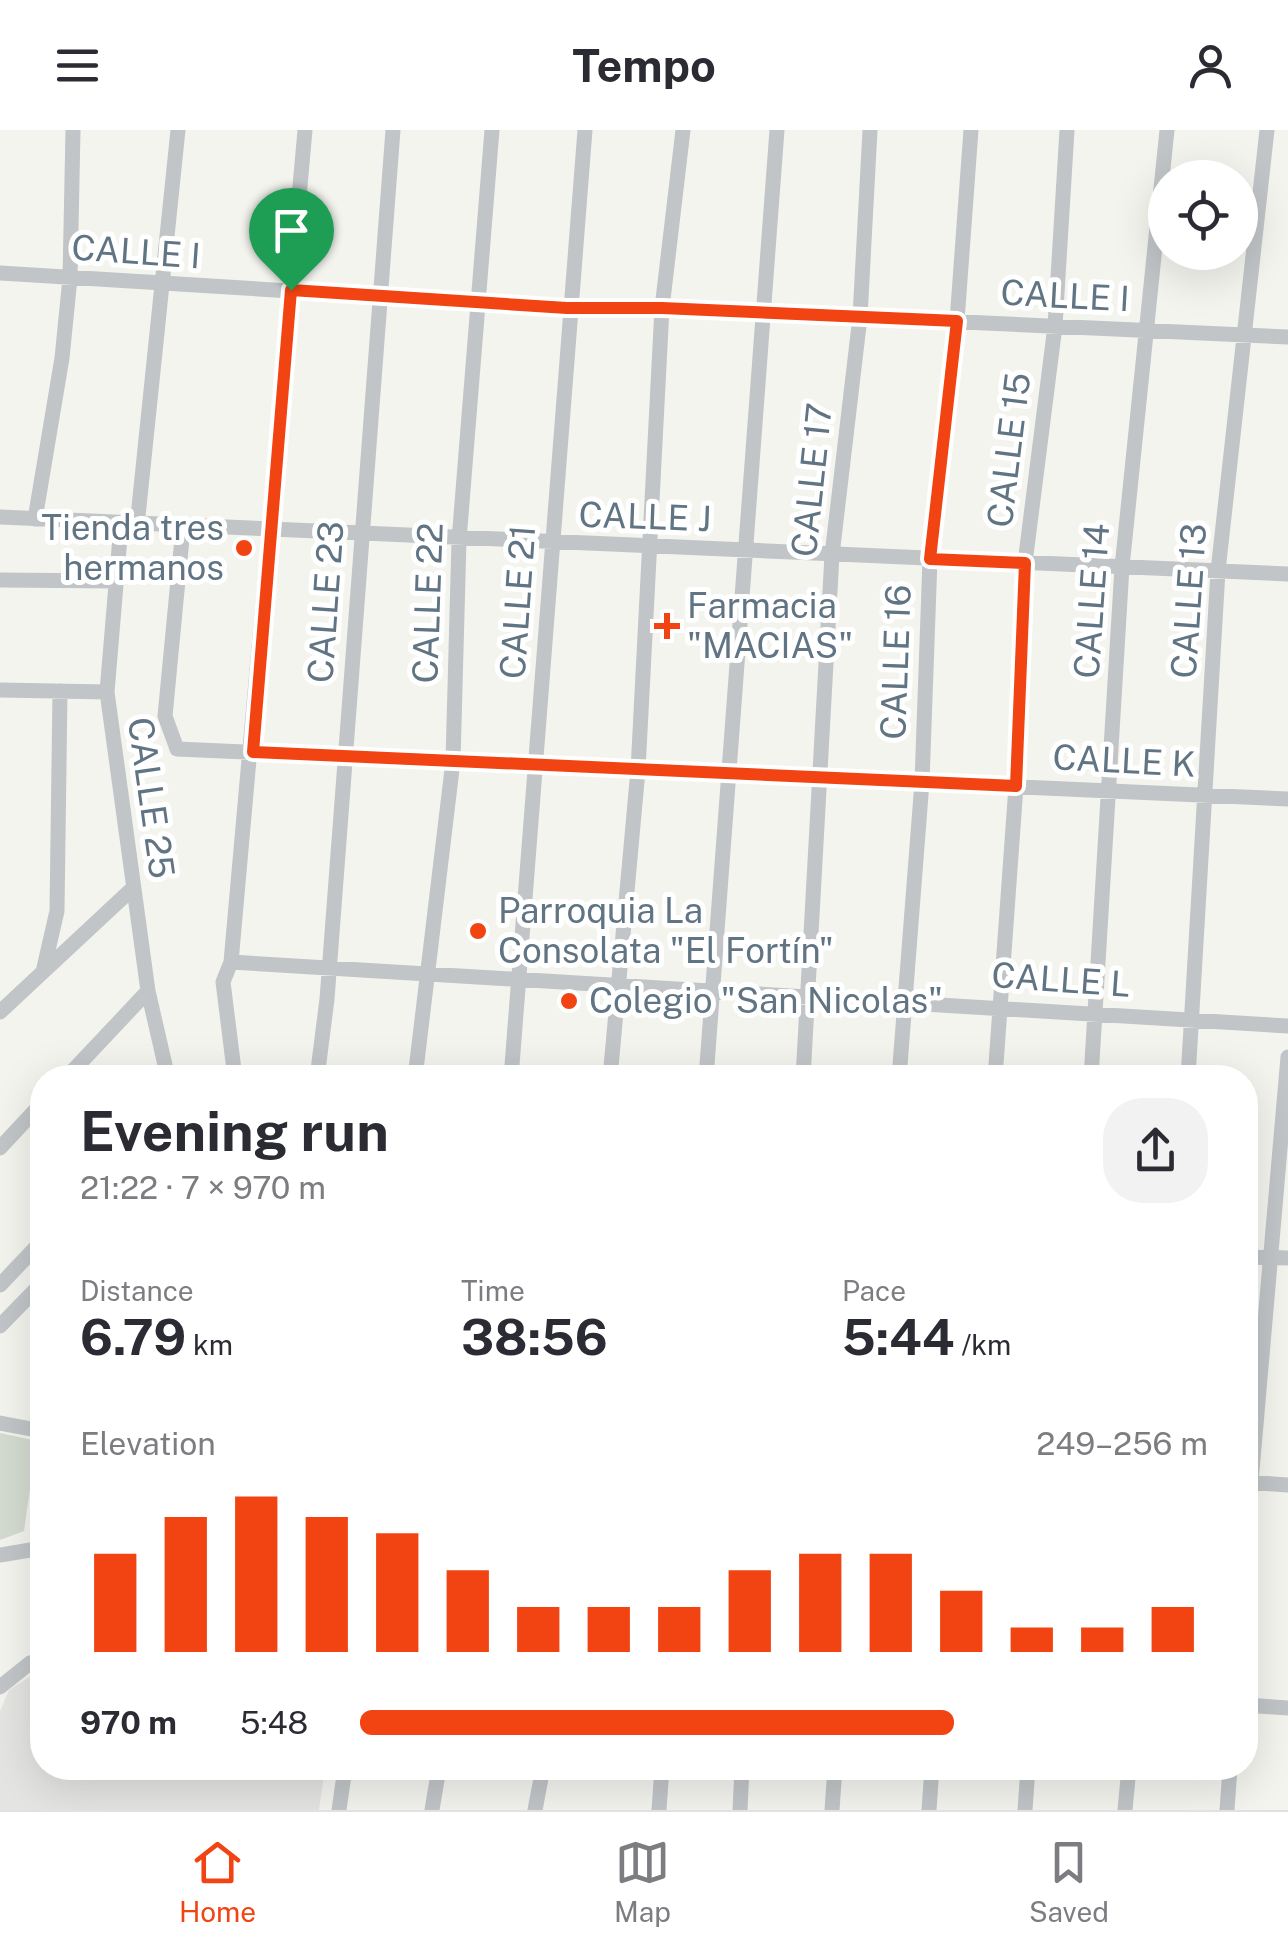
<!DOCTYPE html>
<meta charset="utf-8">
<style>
body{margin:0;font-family:"Public Sans",sans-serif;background:#f2f2f3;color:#2b2b33;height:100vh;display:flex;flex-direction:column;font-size:38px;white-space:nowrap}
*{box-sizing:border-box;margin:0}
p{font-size:32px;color:#7c7c81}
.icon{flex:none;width:55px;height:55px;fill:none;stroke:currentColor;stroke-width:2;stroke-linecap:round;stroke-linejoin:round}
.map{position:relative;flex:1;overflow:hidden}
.sheet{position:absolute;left:30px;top:935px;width:1228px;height:715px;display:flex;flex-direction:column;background:#fff;border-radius:40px;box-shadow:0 10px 40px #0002}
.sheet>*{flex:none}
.controls{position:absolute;left:1148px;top:30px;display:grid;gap:20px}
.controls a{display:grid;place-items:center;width:110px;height:110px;border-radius:50%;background:#fff;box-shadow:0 10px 40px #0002;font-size:50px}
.pin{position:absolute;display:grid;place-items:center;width:85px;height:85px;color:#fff;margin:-102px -42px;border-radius:50% 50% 50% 0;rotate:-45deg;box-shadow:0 0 10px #0007}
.pin .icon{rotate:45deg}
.round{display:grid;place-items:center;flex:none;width:105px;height:105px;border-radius:40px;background:#f2f2f3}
.headline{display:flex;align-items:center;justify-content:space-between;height:170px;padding:0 50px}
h1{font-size:55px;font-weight:700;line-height:75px}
.metrics{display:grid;grid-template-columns:repeat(3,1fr);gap:15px;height:170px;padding:10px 50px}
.metrics div{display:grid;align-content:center}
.metrics b{font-size:50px;font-weight:700}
.metrics small{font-size:28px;font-weight:400}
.metrics p{font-size:28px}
.chart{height:280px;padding:20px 50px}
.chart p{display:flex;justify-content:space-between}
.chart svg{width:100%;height:180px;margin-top:10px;stroke:#f14412;stroke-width:6}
ul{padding:0 50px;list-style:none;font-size:32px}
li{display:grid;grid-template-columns:160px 120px 1fr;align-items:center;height:75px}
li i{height:25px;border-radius:12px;background:#f14412}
header{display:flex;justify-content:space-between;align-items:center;height:130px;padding:0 50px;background:#fff;font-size:45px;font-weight:700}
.tabs{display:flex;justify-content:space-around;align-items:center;height:140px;border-top:2px solid #e1e1e2;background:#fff;font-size:28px;color:#7c7c81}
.tabs a{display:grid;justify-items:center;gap:5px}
.tabs .selected{color:#f14412}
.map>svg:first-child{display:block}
</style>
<header><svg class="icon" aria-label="menu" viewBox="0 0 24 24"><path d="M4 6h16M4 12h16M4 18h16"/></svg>Tempo<svg class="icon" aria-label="person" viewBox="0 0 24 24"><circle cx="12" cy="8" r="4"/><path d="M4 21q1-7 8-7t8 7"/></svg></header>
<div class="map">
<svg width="1288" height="1680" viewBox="0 0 1288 1680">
<rect width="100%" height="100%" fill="#f4f4ef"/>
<path fill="#e4e5e3" d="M42 1539V1638H325L319 1680H0V1581L9 1560Z"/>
<path fill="#d4dbd0" d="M0 1303 37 1311 24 1401 0 1410Z"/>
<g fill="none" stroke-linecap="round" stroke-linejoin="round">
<path stroke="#c1c5c8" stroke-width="15" d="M0 143 567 178H662L1288 207
M0 387 1288 444
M35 389 62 228 70 148 73 0
M121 395 107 562 148 861 168 948
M137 396 178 0
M183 398 165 586 177 619 1288 669
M0 450 116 451
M0 560 107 562
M231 832 1288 896
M43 842 57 781 60 561
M0 882 133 758
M66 948 148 861
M235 948 223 852 231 832 305 0
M317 948 327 869 393 0
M415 948 453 631 459 410 492 0
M511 948 585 0
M610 948 638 640 662 178 683 0
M706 948 777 0
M803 948 832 425 860 187 870 0
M899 948 922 652 930 429 957 191 971 0
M995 948 1016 656 1025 433 1055 196 1067 0
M1091 948 1122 437 1167 0
M1188 948 1218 441 1267 0
M0 1018 42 973
M1245 1127 1288 1128
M0 1155 42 1111
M0 1196 42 1153
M0 1293 42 1301
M1245 1352 1288 1355
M1245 1421 1288 927
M0 1425 42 1418
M0 1557 30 1533 42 1531
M1245 1575 1288 1578
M339 1680 345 1638
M432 1680 439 1638
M535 1680 543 1638
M659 1680 662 1638
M740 1680 742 1638
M832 1680 835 1638
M929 1680 932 1638
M1025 1680 1028 1638
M1125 1680 1129 1638
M1227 1680 1230 1638"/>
</g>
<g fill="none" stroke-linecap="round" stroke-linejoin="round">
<g stroke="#fff" stroke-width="20">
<path id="route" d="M291 160 567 178H662L957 191 930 429 1025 433 1016 656 253 622Z"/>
</g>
<use href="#route" stroke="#f14412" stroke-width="12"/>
</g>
<g fill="#f14412" stroke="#fff" stroke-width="4">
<circle cx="244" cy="418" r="10"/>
<path d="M662 481h10v10h10v10h-10v10h-10v-10h-10v-10h10z"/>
<circle cx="478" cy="801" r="10"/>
<circle cx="569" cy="871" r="10"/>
</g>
<g text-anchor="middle" stroke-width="10" stroke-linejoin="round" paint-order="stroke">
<g font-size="35" fill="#607483" stroke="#fff">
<text transform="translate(136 122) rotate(4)" y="12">CALLE I</text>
<text transform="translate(1065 166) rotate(3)" y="12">CALLE I</text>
<text transform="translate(1009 320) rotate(-83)" y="12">CALLE 15</text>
<text transform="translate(812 350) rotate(-84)" y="12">CALLE 17</text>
<text transform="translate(645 387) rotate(2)" y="12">CALLE J</text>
<text transform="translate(1092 471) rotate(-86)" y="12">CALLE 14</text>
<text transform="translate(1189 471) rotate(-86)" y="12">CALLE 13</text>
<text transform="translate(326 472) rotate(-86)" y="12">CALLE 23</text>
<text transform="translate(518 472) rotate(-86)" y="12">CALLE 21</text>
<text transform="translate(428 473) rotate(-88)" y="12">CALLE 22</text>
<text transform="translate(896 532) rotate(-88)" y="12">CALLE 16</text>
<text transform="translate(1124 631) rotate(3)" y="12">CALLE K</text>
<text transform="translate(151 668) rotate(82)" y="12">CALLE 25</text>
<text transform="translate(1061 850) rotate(4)" y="12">CALLE L</text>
</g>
<g font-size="35" fill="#607483" stroke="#fff" text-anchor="start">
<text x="224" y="410" text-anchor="end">Tienda tres<tspan x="224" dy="40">hermanos</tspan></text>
<text x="687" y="488">Farmacia<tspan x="687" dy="40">"MACIAS"</tspan></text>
<text x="498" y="793">Parroquia La<tspan x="498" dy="40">Consolata "El Fortín"</tspan></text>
<text x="589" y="883">Colegio "San Nicolas"</text>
</g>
</g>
</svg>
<div class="controls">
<a><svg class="icon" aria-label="locate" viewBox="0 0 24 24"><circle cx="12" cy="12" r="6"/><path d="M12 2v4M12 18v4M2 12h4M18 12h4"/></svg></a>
</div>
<div class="pin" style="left:291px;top:160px;background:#1e9e55"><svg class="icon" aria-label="arrive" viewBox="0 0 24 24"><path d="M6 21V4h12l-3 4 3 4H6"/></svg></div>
<section class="sheet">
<div class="headline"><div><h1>Evening run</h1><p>21:22 · 7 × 970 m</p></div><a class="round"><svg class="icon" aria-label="share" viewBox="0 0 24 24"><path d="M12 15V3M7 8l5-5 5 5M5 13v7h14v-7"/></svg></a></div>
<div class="metrics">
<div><p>Distance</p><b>6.79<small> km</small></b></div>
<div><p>Time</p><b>38:56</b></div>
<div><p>Pace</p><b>5:44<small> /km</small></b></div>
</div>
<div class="chart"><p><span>Elevation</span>249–256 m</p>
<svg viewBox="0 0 160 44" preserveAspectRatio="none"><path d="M5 44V20M15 44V11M25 44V6M35 44V11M45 44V15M55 44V24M65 44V33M75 44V33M85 44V33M95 44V24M105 44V20M115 44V20M125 44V29M135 44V38M145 44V38M155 44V33"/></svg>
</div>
<ul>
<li><b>970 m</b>5:48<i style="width:70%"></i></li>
</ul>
</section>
</div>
<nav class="tabs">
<a class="selected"><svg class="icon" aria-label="home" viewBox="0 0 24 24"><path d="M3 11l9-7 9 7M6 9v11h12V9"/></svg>Home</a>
<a><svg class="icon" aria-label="map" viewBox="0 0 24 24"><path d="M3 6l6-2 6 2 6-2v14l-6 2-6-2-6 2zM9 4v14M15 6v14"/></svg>Map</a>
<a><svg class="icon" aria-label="saved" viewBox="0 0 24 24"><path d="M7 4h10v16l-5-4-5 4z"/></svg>Saved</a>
</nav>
